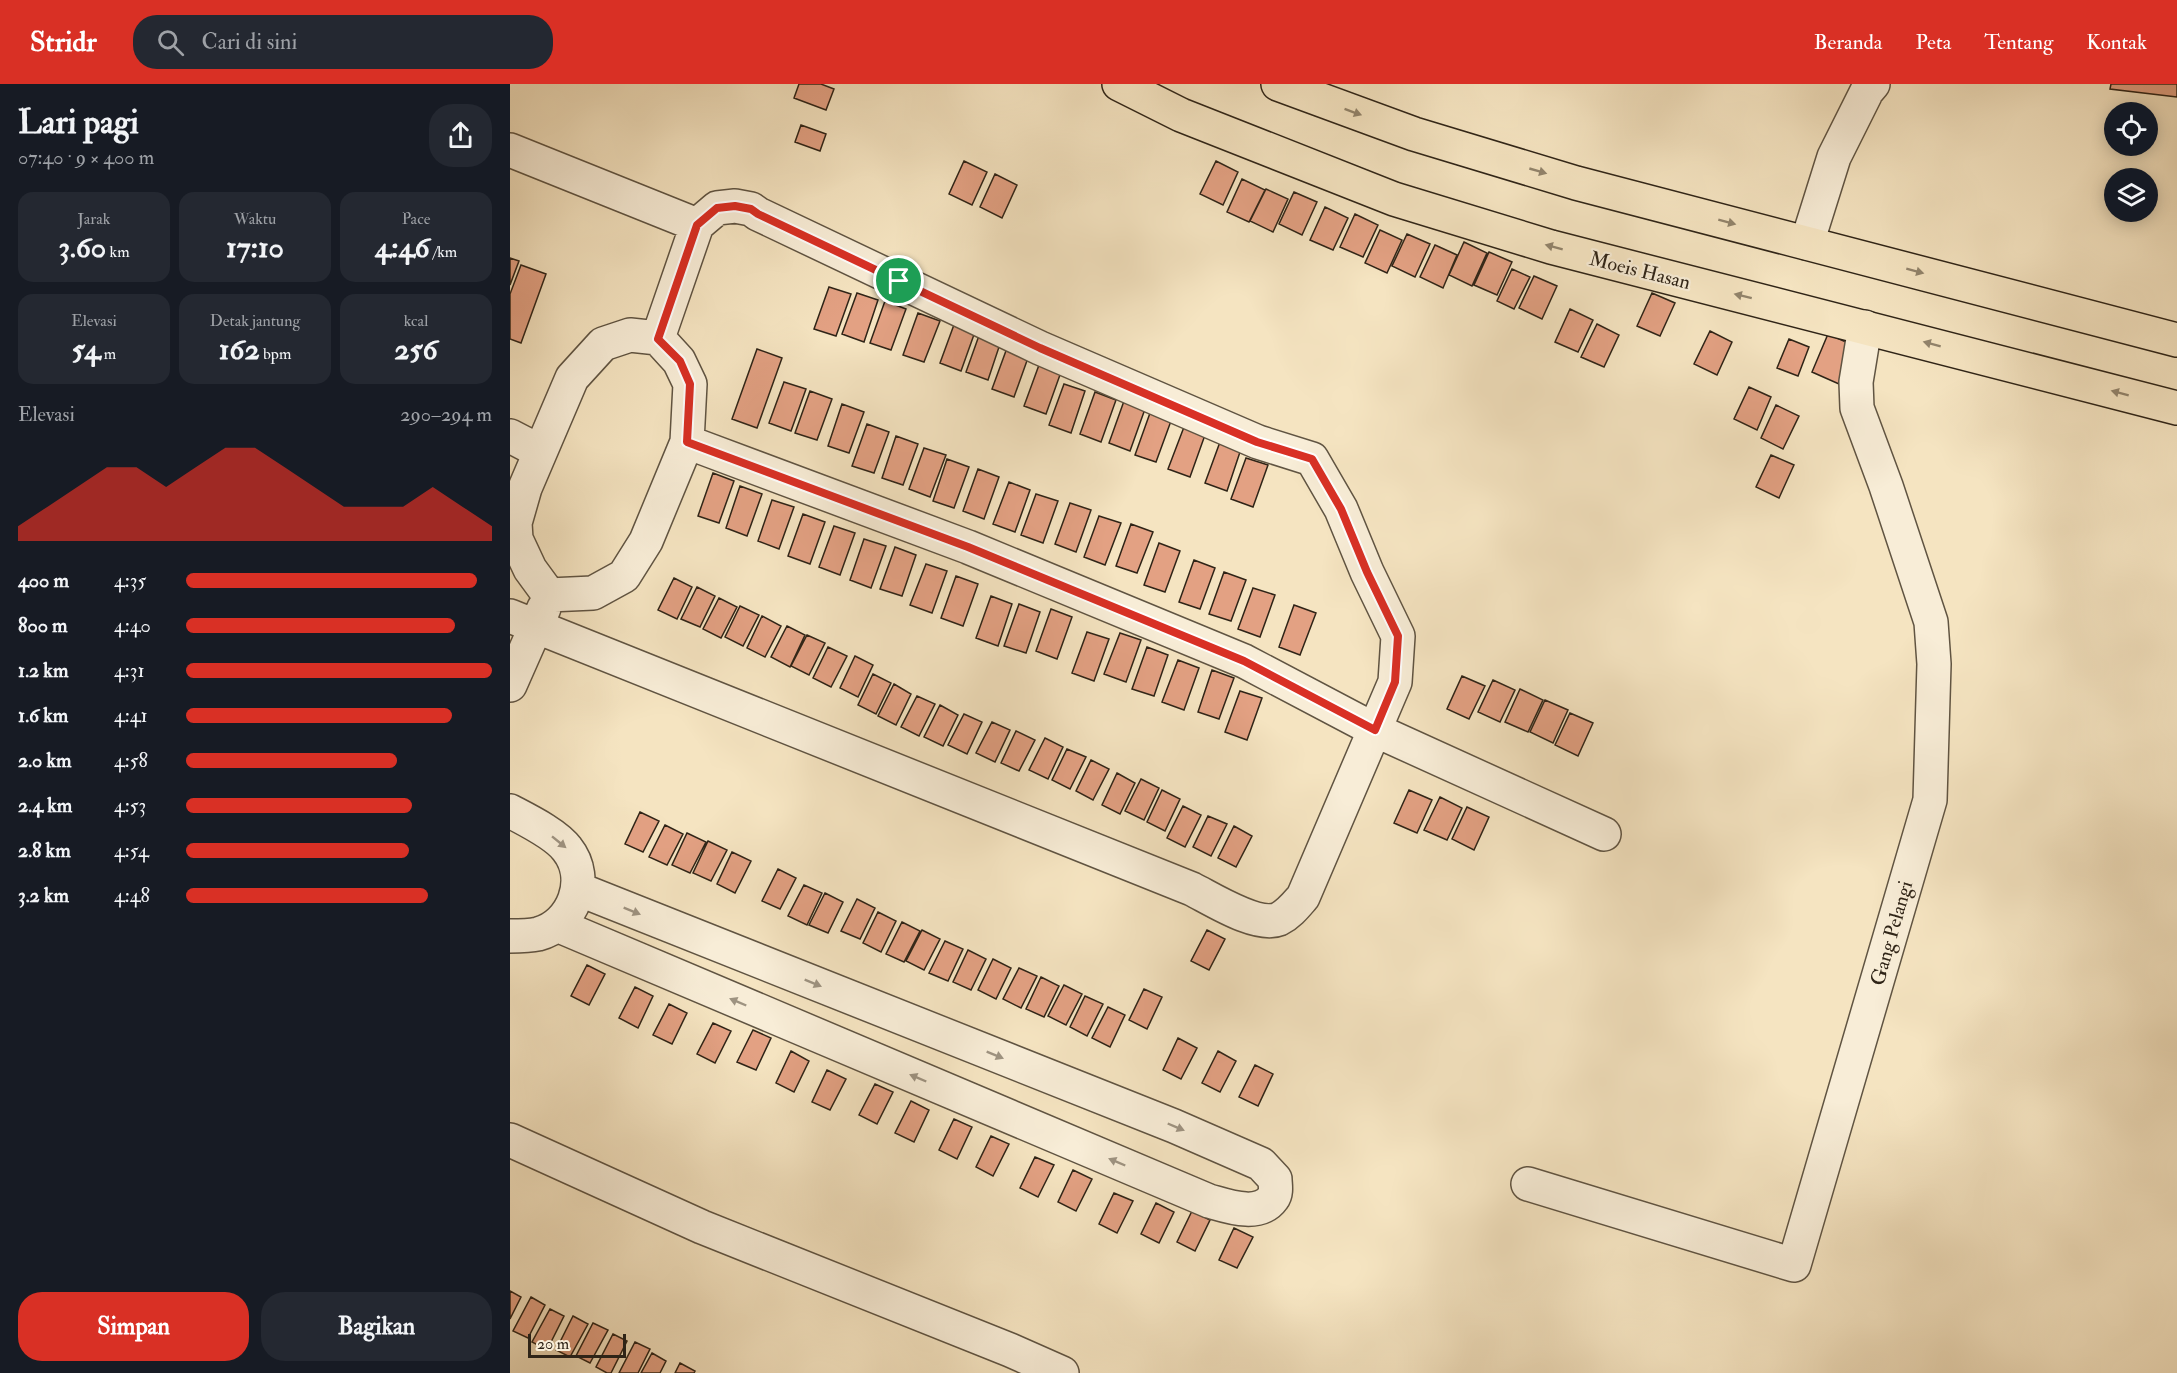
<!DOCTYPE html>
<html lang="id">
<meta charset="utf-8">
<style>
body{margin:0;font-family:"IM FELL Double Pica",serif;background:#242831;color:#f1f3f6;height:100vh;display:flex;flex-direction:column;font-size:22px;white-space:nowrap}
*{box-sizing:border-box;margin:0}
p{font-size:20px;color:#9ea1a6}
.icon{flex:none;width:33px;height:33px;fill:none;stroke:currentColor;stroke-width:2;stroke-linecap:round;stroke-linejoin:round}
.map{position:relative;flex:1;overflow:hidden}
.details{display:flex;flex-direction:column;background:#171b24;width:510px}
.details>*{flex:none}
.buttons{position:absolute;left:1594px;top:18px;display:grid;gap:12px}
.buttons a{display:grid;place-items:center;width:54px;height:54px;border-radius:50%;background:#171b24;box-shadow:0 3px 15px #0003;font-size:30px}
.scale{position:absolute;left:18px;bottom:15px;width:98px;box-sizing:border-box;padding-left:6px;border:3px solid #2f2417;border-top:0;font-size:16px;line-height:21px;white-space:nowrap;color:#2f2417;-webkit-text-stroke:4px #f8edd7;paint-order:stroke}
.pin{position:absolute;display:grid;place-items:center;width:51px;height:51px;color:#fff;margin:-26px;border:3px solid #fff;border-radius:50%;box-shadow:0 2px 6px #0007}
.round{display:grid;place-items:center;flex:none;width:63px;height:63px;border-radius:24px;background:#242831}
.headline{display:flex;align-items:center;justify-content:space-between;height:102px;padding:0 18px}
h1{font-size:33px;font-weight:800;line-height:45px}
.figures{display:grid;grid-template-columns:repeat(3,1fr);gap:9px;height:102px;padding:6px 18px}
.figures div{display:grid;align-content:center;border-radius:15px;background:#242831;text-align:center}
.figures b{font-size:30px;font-weight:800}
.figures small{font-size:16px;font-weight:400}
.figures p{font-size:16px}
.chart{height:168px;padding:12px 18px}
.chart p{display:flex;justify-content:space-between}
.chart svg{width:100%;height:108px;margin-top:6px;fill:#d93025;opacity:.7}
.action{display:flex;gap:12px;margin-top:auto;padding:12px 18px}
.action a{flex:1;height:69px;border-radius:24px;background:#d93025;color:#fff;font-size:24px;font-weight:800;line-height:69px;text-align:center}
.action a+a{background:#242831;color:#f1f3f6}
ul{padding:0 18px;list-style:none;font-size:20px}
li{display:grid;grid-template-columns:96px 72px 1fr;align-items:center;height:45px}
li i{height:15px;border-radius:8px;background:#d93025}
header{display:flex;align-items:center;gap:36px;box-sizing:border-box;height:84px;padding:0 30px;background:#d93025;color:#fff}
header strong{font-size:28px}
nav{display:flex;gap:33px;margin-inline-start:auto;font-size:21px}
.search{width:420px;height:54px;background:#242831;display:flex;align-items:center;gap:15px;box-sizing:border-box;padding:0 21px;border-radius:24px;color:#9ea1a6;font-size:22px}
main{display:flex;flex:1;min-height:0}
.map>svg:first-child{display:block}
</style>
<header>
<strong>Stridr</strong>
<div class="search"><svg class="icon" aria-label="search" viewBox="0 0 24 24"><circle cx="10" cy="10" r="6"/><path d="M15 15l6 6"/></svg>Cari di sini</div>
<nav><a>Beranda</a><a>Peta</a><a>Tentang</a><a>Kontak</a></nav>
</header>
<main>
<section class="details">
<div class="headline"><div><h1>Lari pagi</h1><p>07:40 · 9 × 400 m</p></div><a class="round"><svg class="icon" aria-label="share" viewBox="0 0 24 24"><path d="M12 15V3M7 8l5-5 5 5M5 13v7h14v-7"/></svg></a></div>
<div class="figures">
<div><p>Jarak</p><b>3.60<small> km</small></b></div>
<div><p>Waktu</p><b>17:10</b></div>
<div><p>Pace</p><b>4:46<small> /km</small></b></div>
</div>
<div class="figures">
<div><p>Elevasi</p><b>54<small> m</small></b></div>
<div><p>Detak jantung</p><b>162<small> bpm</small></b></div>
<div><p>kcal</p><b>256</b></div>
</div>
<div class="chart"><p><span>Elevasi</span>290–294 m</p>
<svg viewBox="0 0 160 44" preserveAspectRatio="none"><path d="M0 44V38L10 30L20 22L30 14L40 14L50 22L60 14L70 6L80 6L90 14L100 22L110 30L120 30L130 30L140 22L150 30L160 38V44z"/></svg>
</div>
<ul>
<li><b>400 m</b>4:35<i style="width:95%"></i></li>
<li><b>800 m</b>4:40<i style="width:88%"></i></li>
<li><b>1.2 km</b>4:31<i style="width:100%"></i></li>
<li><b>1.6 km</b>4:41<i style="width:87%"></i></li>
<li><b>2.0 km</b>4:58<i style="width:69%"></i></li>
<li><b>2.4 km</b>4:53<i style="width:74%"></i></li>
<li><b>2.8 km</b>4:54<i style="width:73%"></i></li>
<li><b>3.2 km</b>4:48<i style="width:79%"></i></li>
</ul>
<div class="action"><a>Simpan</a><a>Bagikan</a></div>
</section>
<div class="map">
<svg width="1667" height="1289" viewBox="0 0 1667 1289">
<rect width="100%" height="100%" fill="#f5e4c1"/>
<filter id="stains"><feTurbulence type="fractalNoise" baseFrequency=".00333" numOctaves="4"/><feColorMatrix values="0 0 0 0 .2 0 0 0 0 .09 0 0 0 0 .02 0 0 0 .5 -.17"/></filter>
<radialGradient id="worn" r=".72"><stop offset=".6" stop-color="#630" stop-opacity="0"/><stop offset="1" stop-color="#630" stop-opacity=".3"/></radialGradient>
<path fill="#e3a183" stroke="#2f2417" stroke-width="1.5" d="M289 0H311L324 5 316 26 284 14Z
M1601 0H1667V13L1600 5Z
M291 41 316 50 310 67 285 58Z
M454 77 477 88 462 121 439 110Z
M706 77 728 88 713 121 690 110Z
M485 90 507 101 492 134 470 123Z
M732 95 755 106 739 138 717 128Z
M756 105 778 115 763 148 740 137Z
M784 108 807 118 792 151 769 140Z
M815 123 838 134 823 166 800 156Z
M845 130 868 141 853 173 830 163Z
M870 146 892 156 877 189 855 179Z
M897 150 920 160 905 193 882 182Z
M954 158 977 169 962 202 939 191Z
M925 161 947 171 933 204 910 193Z
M979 168 1002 178 987 211 964 201Z
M0 174 9 177 0 201Z
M11 181 36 190 11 259 0 255V210Z
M1002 185 1020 193 1004 225 987 217Z
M1024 192 1047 202 1032 235 1009 224Z
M319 203 341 210 326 252 304 245Z
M347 209 368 216 354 258 332 250Z
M1142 209 1165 219 1150 252 1127 242Z
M375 217 396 225 381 266 360 259Z
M1060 225 1083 236 1068 268 1045 258Z
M408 229 430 237 414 278 393 271Z
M445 238 466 245 451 287 430 279Z
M1087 240 1109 251 1094 283 1071 273Z
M471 246 492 254 478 296 456 288Z
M1200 247 1222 258 1207 291 1184 280Z
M1318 250 1345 262 1329 300 1302 288Z
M1279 255 1299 263 1288 292 1267 284Z
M497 264 519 271 504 313 482 305Z
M247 265 272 274 247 344 222 335Z
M529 281 551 288 536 330 514 322Z
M274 298 296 305 281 347 259 339Z
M554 300 575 307 561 349 539 341Z
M1239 303 1261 313 1247 346 1224 335Z
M300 307 322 315 307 356 285 349Z
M585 308 606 316 591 358 570 350Z
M614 317 635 325 620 367 599 359Z
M332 320 354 328 339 369 318 362Z
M1266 321 1289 332 1273 365 1251 354Z
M640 329 661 337 646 378 625 371Z
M357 340 379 348 364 389 342 382Z
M674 343 695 351 680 393 658 385Z
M386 352 408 360 393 401 372 394Z
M710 358 731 365 717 407 695 399Z
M414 364 436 371 420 413 399 405Z
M1261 371 1284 381 1269 414 1246 403Z
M736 374 758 381 743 423 721 415Z
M437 375 459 383 444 424 423 417Z
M468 385 489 393 474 435 453 427Z
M203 389 224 397 209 439 188 432Z
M499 398 520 406 505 448 483 440Z
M230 402 252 410 237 452 216 444Z
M526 410 548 417 533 459 511 451Z
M262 416 284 423 269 465 248 457Z
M560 419 581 426 566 468 545 460Z
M293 430 315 438 300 480 278 472Z
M589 432 611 439 595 481 574 473Z
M621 440 643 448 627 489 606 482Z
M324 442 345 449 330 491 309 483Z
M354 455 376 462 361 504 340 496Z
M649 459 670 467 655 508 634 501Z
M385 463 406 471 392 512 370 505Z
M684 476 705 484 690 525 669 518Z
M416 480 437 487 422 529 400 521Z
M714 488 736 496 721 537 699 530Z
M446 492 468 500 453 542 431 534Z
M164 494 182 503 167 535 148 526Z
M187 503 205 512 190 543 171 535Z
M743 504 765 511 750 553 728 545Z
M481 512 502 520 488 562 466 554Z
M209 514 227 523 211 554 193 545Z
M509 520 530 528 516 569 494 562Z
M784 521 806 529 790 571 769 563Z
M230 522 249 531 233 562 215 553Z
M541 525 562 533 547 575 526 567Z
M252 532 271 542 255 573 237 564Z
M277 542 295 551 280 583 261 573Z
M577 548 599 555 584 597 562 589Z
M610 549 631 556 616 598 594 590Z
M297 551 315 559 299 591 281 582Z
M318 563 337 572 321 603 303 594Z
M637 563 658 571 644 612 622 605Z
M345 572 363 581 348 613 330 604Z
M668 576 689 584 674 626 652 618Z
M702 586 724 594 709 635 688 628Z
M363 590 381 599 366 630 348 621Z
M952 592 975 602 959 635 937 625Z
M983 596 1005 606 990 638 968 628Z
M384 600 401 610 386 641 368 632Z
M1010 605 1033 616 1018 648 995 638Z
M730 607 752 614 737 656 715 648Z
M407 612 425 620 409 652 391 643Z
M1035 616 1058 626 1043 659 1020 648Z
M430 621 448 631 433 662 414 653Z
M1060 629 1083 639 1068 672 1045 661Z
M454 630 472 638 457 670 438 661Z
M482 638 500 646 485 678 466 669Z
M506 647 525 656 509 687 491 679Z
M535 654 553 663 538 695 519 686Z
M557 665 576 673 560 705 542 696Z
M581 676 599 685 583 716 566 707Z
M607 689 625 699 610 730 592 721Z
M631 695 649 704 634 736 615 727Z
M652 706 670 715 655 747 637 738Z
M899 706 922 716 907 749 884 739Z
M930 713 952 724 937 756 914 746Z
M673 722 691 731 675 763 657 754Z
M957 723 979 733 964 766 942 755Z
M130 728 149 737 133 768 115 760Z
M698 732 717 740 701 772 683 763Z
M155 741 173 750 157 781 139 773Z
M724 742 742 752 726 783 708 774Z
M177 749 196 758 180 789 162 781Z
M198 757 217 766 201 797 183 789Z
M222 768 241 777 225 809 207 800Z
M268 785 286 794 270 825 252 817Z
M294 801 312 809 297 841 278 832Z
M315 809 333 818 318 849 299 841Z
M347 815 365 824 350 855 331 847Z
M368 828 386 837 371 868 353 859Z
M392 838 410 847 394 878 376 870Z
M412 846 430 855 414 886 396 877Z
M697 846 715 855 699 886 681 877Z
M435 857 453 865 438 897 419 889Z
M458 866 476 875 461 906 443 898Z
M483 875 501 884 486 915 468 906Z
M77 881 95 890 79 921 61 912Z
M509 884 527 892 511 924 493 915Z
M531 893 549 902 534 933 516 925Z
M554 901 572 910 556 941 538 932Z
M125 903 143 912 128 944 109 934Z
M634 905 652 913 637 945 619 936Z
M575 912 593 920 577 952 560 943Z
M159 920 177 929 162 960 143 951Z
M598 923 615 931 600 963 582 954Z
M203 939 221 947 205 979 187 970Z
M243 946 261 954 246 986 227 978Z
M668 954 687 964 671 995 653 986Z
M281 967 299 977 284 1008 266 999Z
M708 967 726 977 710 1008 692 999Z
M745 981 763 990 748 1022 729 1013Z
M317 986 336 995 320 1026 302 1018Z
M365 1000 383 1008 367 1040 349 1031Z
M401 1017 419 1026 404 1058 385 1049Z
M444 1035 462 1043 447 1075 429 1066Z
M481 1052 499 1060 483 1092 466 1083Z
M525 1073 544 1081 528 1113 510 1104Z
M563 1086 582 1095 566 1127 548 1118Z
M604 1109 623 1117 607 1149 589 1140Z
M646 1119 664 1128 649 1159 631 1150Z
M682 1127 700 1136 685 1167 667 1158Z
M724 1144 743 1153 727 1184 709 1176Z
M0 1207 11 1213 0 1235Z
M21 1213 35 1221 18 1254 3 1247Z
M40 1225 54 1232 37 1266 22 1258Z
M63 1232 78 1240 60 1273 46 1266Z
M83 1239 98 1246 80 1279 66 1272Z
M103 1250 117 1257 101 1289H97L86 1283Z
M125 1258 140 1265 128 1289H109Z
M142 1269 156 1277 150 1289H131Z
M170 1279 185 1287 184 1289H165Z"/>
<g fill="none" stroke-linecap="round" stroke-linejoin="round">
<g stroke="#605442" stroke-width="36">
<path id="minor" d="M0 66 187 141
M1297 159 1324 73 1357 7 1363 0
M120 251 148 254 169 277 180 300 177 358 136 457 114 492 83 509 39 511 20 485 6 455 5 439 15 404 62 294 93 260Z
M0 352 29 367
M177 358 458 463 734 577 865 646 1094 750
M0 532 682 805C702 815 747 844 769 835 779 830 786 821 793 813L885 598 888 552 857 488 831 425 802 375 748 358 530 264 248 130 241 125 225 122 207 124 187 141 148 254
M0 601 34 524
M0 727C17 736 46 750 57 765 81 795 63 841 28 850 19 852 9 852 0 852
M47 841 699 1117C717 1122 749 1134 763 1114 767 1109 765 1100 765 1095L751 1080 664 1042 68 805
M0 1056 192 1143 500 1266 552 1289
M1018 1100 1284 1181 1420 716 1424 580 1421 538 1376 402 1347 324 1346 298 1355 243"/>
</g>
<g stroke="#2f2417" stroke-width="36">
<path id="major" d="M609 0 671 31 884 115 1041 163 1667 324
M768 0 904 50 1066 99 1667 256"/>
</g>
<use href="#minor" stroke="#f8edd7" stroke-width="33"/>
<use href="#major" stroke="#f5e4c1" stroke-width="33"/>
</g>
<defs><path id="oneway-solid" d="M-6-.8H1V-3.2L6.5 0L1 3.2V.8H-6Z" transform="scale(1.5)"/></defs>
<g fill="#92846c">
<use href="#oneway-solid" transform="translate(843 28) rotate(20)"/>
<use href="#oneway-solid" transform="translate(1028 87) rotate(16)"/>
<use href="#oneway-solid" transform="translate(1217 138) rotate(15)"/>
<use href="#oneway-solid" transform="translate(1044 163) rotate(-165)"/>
<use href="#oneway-solid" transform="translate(1405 187) rotate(15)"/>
<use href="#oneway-solid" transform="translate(1233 212) rotate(-166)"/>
<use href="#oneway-solid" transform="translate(1422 260) rotate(-165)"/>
<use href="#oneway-solid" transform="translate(1610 309) rotate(-165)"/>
</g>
<g fill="#9e9381">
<use href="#oneway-solid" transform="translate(49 758) rotate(39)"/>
<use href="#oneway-solid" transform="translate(122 827) rotate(22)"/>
<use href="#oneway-solid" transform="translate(303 899) rotate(22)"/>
<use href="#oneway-solid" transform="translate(228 918) rotate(-157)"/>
<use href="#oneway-solid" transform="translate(485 971) rotate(22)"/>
<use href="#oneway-solid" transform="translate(408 994) rotate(-157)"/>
<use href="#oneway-solid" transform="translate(666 1043) rotate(23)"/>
<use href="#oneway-solid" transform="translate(607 1078) rotate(-157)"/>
</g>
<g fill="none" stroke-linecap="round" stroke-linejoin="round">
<g stroke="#fff" stroke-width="12">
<path id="route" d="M225 122 241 125 248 130 530 264 747 358 802 375 831 425 857 488 888 552 885 598 865 646 734 577 458 463 177 358 180 300 170 277 148 255 187 141 207 124Z"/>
</g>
<use href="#route" stroke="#d93025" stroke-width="8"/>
</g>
<g text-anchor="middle" stroke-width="4.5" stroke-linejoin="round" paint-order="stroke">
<g font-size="20" fill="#2f2417" stroke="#f8edd7">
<text transform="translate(1130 186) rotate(14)" y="7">Moeis Hasan</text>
<text transform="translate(1381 849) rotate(-74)" y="7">Gang Pelangi</text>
</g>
</g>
<rect width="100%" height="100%" filter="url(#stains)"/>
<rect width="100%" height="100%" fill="url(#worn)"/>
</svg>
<div class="buttons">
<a><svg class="icon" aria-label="locate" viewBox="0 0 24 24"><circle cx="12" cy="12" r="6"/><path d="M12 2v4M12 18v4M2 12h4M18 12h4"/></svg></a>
<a><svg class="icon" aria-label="layers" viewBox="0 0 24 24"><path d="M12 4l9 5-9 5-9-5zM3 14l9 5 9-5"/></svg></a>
</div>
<div class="scale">20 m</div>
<div class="pin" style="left:389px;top:197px;background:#1e9e55"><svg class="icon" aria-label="arrive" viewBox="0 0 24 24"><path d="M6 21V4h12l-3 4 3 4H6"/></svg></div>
</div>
</main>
